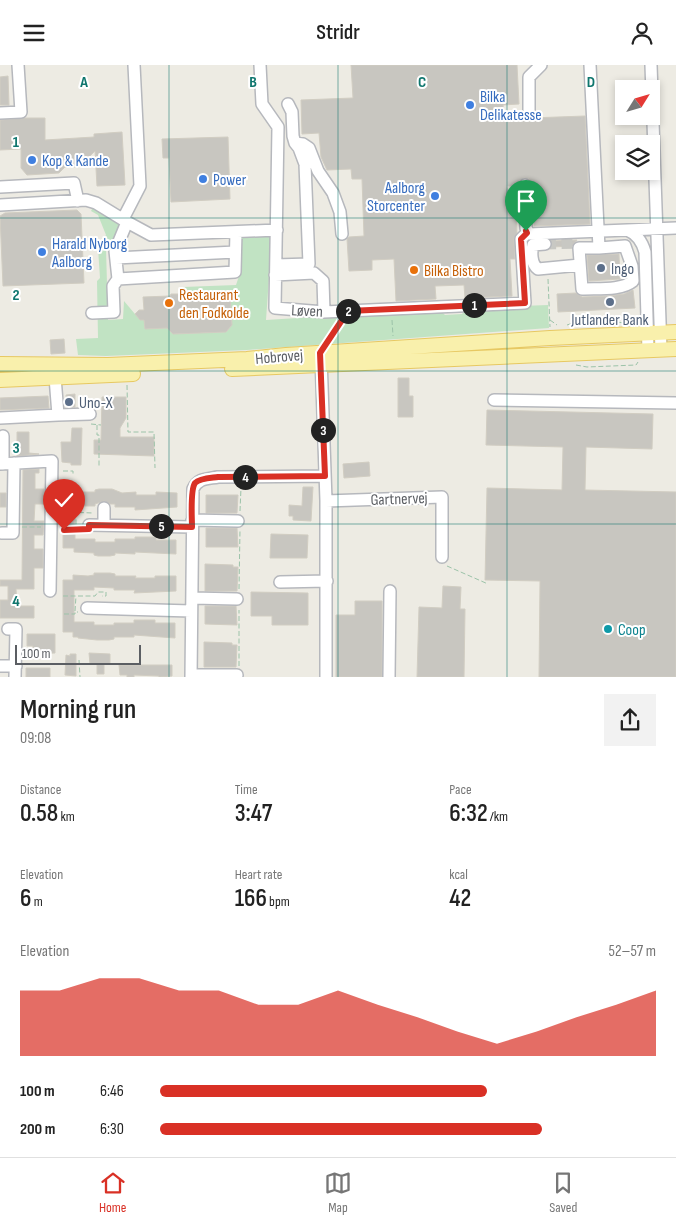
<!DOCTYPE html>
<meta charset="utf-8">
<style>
body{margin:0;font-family:"Sofia Sans Condensed",sans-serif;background:#f2f2f2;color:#222;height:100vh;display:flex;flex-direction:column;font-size:19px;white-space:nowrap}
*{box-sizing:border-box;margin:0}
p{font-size:16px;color:#767676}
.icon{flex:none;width:28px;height:28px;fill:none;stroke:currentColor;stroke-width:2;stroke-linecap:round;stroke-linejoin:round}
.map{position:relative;height:612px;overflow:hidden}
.panel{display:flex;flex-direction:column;background:#fff;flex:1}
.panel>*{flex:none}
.needle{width:32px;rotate:53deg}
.controls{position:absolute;left:615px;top:15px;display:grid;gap:10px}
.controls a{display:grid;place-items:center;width:45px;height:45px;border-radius:0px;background:#fff;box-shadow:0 2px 8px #0003;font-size:25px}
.scale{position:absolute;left:15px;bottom:12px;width:126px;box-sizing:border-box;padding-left:5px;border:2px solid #5b5e63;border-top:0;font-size:14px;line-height:18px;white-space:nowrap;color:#5b5e63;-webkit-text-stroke:4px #fff;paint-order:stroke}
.pin{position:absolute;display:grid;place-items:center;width:42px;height:42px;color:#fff;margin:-51px -21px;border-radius:50% 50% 50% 0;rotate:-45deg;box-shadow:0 0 5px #0007}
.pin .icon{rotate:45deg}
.km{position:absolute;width:25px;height:25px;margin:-12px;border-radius:50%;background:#222;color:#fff;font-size:14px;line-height:25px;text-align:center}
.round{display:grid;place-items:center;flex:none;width:52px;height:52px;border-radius:0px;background:#f2f2f2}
.head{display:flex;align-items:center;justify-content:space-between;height:85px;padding:0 20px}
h1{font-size:28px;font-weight:600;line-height:38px}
.metrics{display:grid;grid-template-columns:repeat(3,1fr);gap:8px;height:85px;padding:5px 20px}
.metrics div{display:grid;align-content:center}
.metrics b{font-size:25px;font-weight:600}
.metrics small{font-size:14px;font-weight:400}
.metrics p{font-size:14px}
.chart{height:140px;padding:10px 20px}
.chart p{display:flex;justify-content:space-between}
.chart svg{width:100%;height:90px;margin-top:5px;fill:#d93025;opacity:.7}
ul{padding:0 20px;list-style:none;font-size:16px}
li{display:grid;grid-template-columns:80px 60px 1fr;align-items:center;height:38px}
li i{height:12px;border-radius:6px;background:#d93025}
header{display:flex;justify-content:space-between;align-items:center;height:65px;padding:0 20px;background:#fff;font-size:22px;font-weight:600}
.tab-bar{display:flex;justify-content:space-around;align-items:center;height:70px;border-top:1px solid #e0e0e0;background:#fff;font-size:14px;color:#767676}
.tab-bar a{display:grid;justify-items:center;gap:2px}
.tab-bar .current{color:#d93025}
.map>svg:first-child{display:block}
</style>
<header><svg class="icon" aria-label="menu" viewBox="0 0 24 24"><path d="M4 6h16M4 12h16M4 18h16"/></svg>Stridr<svg class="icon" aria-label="person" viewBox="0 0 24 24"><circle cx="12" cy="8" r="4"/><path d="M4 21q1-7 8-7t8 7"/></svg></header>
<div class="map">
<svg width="676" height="612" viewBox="0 0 676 612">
<rect width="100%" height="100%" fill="#edebe3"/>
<path fill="#c1e3c3" d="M93 142 118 157 120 161 112 182 106 183 108 255 123 254 124 236 140 255H144L145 264 167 263 173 269 226 267 232 260 230 229 184 230 183 222 236 220 239 211V172L272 170 266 255 439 244 445 250 462 249 467 243 548 240 549 263 247 285 106 291 78 290 76 274 98 273 97 216 100 213 98 183 106 170 98 150 91 146Z"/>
<path fill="#c8c6c0" stroke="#d1cdc2" d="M351 0H517L519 39 503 40 504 54 585 51 590 159 534 161 532 119 529 114 524 113 519 116 518 121H507L508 147H516L517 168 514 174 515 194H510L512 231 465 233 464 220 435 221 436 234 396 236 394 194 372 195V205L349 206 347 174 349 172 364 171 362 114H352L351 104 327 105 321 92 319 68 302 69 301 35 353 33Z
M8 11 9 40H0V12Z
M25 53H45V75L94 72V69L122 67 125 120 97 121 95 86 79 102H65L59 108 27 110 21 103V84L0 85V55Z
M228 72 230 134 171 137 169 93H163L162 74Z
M77 145 81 149 84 218 3 221 0 151 5 148Z
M577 175 572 181 552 182V176Z
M619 189 620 214 589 216 587 190Z
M633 225 635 243 558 247 557 229 576 228 582 232 609 231 624 229Z
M171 229H230L232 260 226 267 173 269 167 263 145 264 144 255H140L135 249 139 245H144L143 232 170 231Z
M64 274 65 288 51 289 50 275Z
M398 313H409V331H413V352H398Z
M75 329V342H67L66 330Z
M48 331 49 343 0 345V333Z
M102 332H126V353L120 363V372H154V391L94 389V375H101Z
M487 345 653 349 652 384 586 382 585 425 676 427V612H539L540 516 485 515 487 423 562 425 563 382 486 380Z
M72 363H82L81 400H71V398L62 397 61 377H71Z
M17 367H29V388L39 389 17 391Z
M369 397 370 411 344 413 343 399Z
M39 404V408H35V424H44V439H35L34 456H44L43 470H34V484H43V503H34V524H16L17 541H34V553H0V535H8V521H0V515H22L23 405Z
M303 422H313L311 456 293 455V451H289V440L302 441Z
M99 424H112L122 428 136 427V430H156V427L177 428V442L135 445V442H115V439H110L104 436 95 439V441H75V474H95V477H115V474H135V472H156V475H176V489L135 487V489L115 488V490L110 491H98L94 490V488L74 487V483H63V469H66L67 459 66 446H64V432L74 431V427H95V425Z
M0 428H6V442H0Z
M206 430H238L237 448H206Z
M206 463H237L238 482H206Z
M271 469 308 470 307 493H270Z
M205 499 233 500V502H238L237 526H205Z
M94 508H110L115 509V511H136L135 513H155V511H176V526L134 528 135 525H114V523L94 522V525H74V557H94V560H114V558H134V555H155V558H175V573L134 570V572H114V574L109 575H97L78 573V572H73V567H63V515H73V510L88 511 94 510Z
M443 521 461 522 460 544H465L464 612H417L419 542 442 543Z
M251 527 308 528V560H272V551H251Z
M355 536H382V612H336V550H355Z
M205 541H236L237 560 205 559Z
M27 569H55V588L32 589 33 581H27Z
M204 577 232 578V580H237L236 602H204Z
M89 588 110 589V599H104V609H97V599H90Z
M70 589H76V611L65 610 66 590 70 591Z
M119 600H172V611L159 612V611L134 610V612H127V610H120Z
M26 603H50V612H26Z"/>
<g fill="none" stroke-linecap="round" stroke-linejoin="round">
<path stroke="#c8c8c3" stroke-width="11" stroke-dasharray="11 5.5" stroke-linecap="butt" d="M545 179 577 178"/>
<g stroke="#b6b8bd" stroke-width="14">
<path id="minor" d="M260 0 262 39 278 62 275 243 324 247 525 238 521 174 527 168
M590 0 599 183H579L582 224C597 223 621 226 633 216L632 201 625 181 599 183
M651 0 661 285
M529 45V12L541 0
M0 48 21 47 18 0
M295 78 303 79 309 83 318 106 333 128 340 147 342 169
M525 120 526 163 529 169 676 163
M0 122 74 118 78 136
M0 140 86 135 96 138 127 157 151 170 277 165
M123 154 140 121 134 0
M127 157 115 186 118 214 235 207 236 167
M627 165C637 169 642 176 645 187L648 285
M545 179 533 180C531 187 531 199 538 204L580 200
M116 193 235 187
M276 200 309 199 305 99 299 83 295 78 293 71 292 47 288 39
M275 210 314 208 323 216 324 247
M92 248 114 247 113 221 118 214
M321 292 326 436V612
M55 312 58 350 90 349
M494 335 676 338
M0 353 58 350
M3 371V399
M0 399 52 396 50 526
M326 436 442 432V492
M104 443V460
M192 455 238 456
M89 460 192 462
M2 468H13L14 398
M280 517 327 516
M192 533 237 534
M87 543 191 546
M8 564H16L15 612
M0 601H16
M191 610H237
M191 612 193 424C198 413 207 414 218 412L325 411
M389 612 390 526"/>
</g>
<g stroke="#e7c862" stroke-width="16">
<path id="major" d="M0 299 108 300 247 294 286 290 550 273 676 267
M232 304 676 284
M0 315 133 309"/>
</g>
<path stroke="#9cc3a9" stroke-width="1" stroke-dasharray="5 2.5" stroke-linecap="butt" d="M515 52 519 46
M548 214 550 262
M392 255 393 271
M550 255 557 260
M567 260C585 253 606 256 625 258
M328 277 341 257
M576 300 587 302 636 300 638 297
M127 320 128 367H154L155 403
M91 359 101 360
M97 360V370H99V402
M63 406H73V409
M240 446 241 423
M64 447 93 448
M76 447V463
M22 462H41
M63 465 76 466V464H79
M447 501 488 519
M239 524 240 465
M63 531H95L98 527H106V531H102
M75 546 76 531
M64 549H75V547H78
M79 595 80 612
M239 601V545"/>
<use href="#minor" stroke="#fff" stroke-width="11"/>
<use href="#major" stroke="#f9f0ac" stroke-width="14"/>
</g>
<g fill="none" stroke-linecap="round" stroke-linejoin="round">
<g stroke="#fff" stroke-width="10">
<path id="route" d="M64 465 89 464V460L192 462C192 453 190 425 195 418 200 413 212 413 218 412L325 411 320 288 348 246 525 238 521 174 527 168 526 166"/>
</g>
<use href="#route" stroke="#d93025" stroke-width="6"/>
</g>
<path fill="none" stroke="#0f766e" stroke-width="1" stroke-opacity="0.55" d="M169 0V612M338 0V612M507 0V612M0 153H676M0 306H676M0 459H676"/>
<g fill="#3f7fe0" stroke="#fff" stroke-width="2">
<circle cx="470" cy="40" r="5"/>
<circle cx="32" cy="95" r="5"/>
<circle cx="203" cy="114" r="5"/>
<circle cx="435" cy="131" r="5"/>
<circle cx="42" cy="187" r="5"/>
</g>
<g fill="#5c6f8a" stroke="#fff" stroke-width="2">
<circle cx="601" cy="203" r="5"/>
<circle cx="610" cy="237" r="5"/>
<circle cx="69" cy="337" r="5"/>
</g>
<g fill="#e8710a" stroke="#fff" stroke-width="2">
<circle cx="414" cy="205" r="5"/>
<circle cx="169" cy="238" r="5"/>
</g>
<circle fill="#0f9aa8" stroke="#fff" stroke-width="2" cx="608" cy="564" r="5"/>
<g text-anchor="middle" stroke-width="4" stroke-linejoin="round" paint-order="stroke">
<g font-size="16" fill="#366cbe" stroke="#fff" text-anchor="start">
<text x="480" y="37">Bilka<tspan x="480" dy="18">Delikatesse</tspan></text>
<text x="42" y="101">Kop &amp; Kande</text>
<text x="213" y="120">Power</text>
<text x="425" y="128" text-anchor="end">Aalborg<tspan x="425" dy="18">Storcenter</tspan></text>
<text x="52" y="184">Harald Nyborg<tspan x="52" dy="18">Aalborg</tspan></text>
</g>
<g font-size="16" fill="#4e5e75" stroke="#fff" text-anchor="start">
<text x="611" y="209">Ingo</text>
<text x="610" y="260" text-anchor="middle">Jutlander Bank</text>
<text x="79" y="343">Uno-X</text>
</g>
<g font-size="16" fill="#c56008" stroke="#fff" text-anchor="start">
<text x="424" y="211">Bilka Bistro</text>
<text x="179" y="235">Restaurant<tspan x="179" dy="18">den Fodkolde</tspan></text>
</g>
<g font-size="16" fill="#5b5e63" stroke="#fff">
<text transform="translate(307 245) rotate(3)" y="6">Løven</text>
<text transform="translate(279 291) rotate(-5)" y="6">Hobrovej</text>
<text transform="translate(399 433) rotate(-2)" y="6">Gartnervej</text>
</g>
<g font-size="16" fill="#0d838f" stroke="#fff" text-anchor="start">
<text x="618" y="570">Coop</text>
</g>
</g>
<g font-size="16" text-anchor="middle" font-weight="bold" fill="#0f766e" stroke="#fff" stroke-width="4" stroke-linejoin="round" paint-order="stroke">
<text x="84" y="22">A</text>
<text x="253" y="22">B</text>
<text x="422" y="22">C</text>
<text x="591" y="22">D</text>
<text x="16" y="82">1</text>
<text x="16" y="235">2</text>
<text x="16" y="388">3</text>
<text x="16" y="541">4</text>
</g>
</svg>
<div class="controls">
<a><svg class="needle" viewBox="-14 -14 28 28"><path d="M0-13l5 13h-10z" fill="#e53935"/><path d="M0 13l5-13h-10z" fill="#767676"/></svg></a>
<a><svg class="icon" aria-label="layers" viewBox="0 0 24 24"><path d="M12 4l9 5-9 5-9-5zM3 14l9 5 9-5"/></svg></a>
</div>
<div class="scale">100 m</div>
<div class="pin" style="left:526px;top:166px;background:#1e9e55"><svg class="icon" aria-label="arrive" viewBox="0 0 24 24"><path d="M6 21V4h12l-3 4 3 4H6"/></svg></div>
<div class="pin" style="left:64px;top:465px;background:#d93025"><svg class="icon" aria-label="check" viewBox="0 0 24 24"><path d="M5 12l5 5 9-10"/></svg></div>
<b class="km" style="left:474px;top:240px">1</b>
<b class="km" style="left:348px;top:246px">2</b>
<b class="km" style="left:323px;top:365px">3</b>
<b class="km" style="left:245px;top:412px">4</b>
<b class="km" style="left:161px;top:461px">5</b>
</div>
<section class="panel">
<div class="head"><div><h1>Morning run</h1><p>09:08</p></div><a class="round"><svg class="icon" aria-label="share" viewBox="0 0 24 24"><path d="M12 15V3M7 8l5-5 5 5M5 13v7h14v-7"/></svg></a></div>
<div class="metrics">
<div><p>Distance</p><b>0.58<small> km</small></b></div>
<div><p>Time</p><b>3:47</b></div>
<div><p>Pace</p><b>6:32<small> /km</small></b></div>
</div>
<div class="metrics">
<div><p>Elevation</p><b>6<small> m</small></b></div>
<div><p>Heart rate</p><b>166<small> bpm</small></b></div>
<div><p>kcal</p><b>42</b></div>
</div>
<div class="chart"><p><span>Elevation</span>52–57 m</p>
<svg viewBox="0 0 160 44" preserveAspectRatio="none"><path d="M0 44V12L10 12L20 6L30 6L40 12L50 12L60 19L70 19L80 12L90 19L100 25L110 32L120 38L130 32L140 25L150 19L160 12V44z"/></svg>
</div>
<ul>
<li><b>100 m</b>6:46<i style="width:66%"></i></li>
<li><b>200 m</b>6:30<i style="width:77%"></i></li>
</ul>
</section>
<nav class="tab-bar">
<a class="current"><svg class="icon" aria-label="home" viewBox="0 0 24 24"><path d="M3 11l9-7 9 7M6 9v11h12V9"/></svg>Home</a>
<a><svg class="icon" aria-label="map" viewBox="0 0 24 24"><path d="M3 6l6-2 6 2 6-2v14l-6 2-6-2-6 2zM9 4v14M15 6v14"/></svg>Map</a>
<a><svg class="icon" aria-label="saved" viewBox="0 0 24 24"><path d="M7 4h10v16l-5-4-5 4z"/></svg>Saved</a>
</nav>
